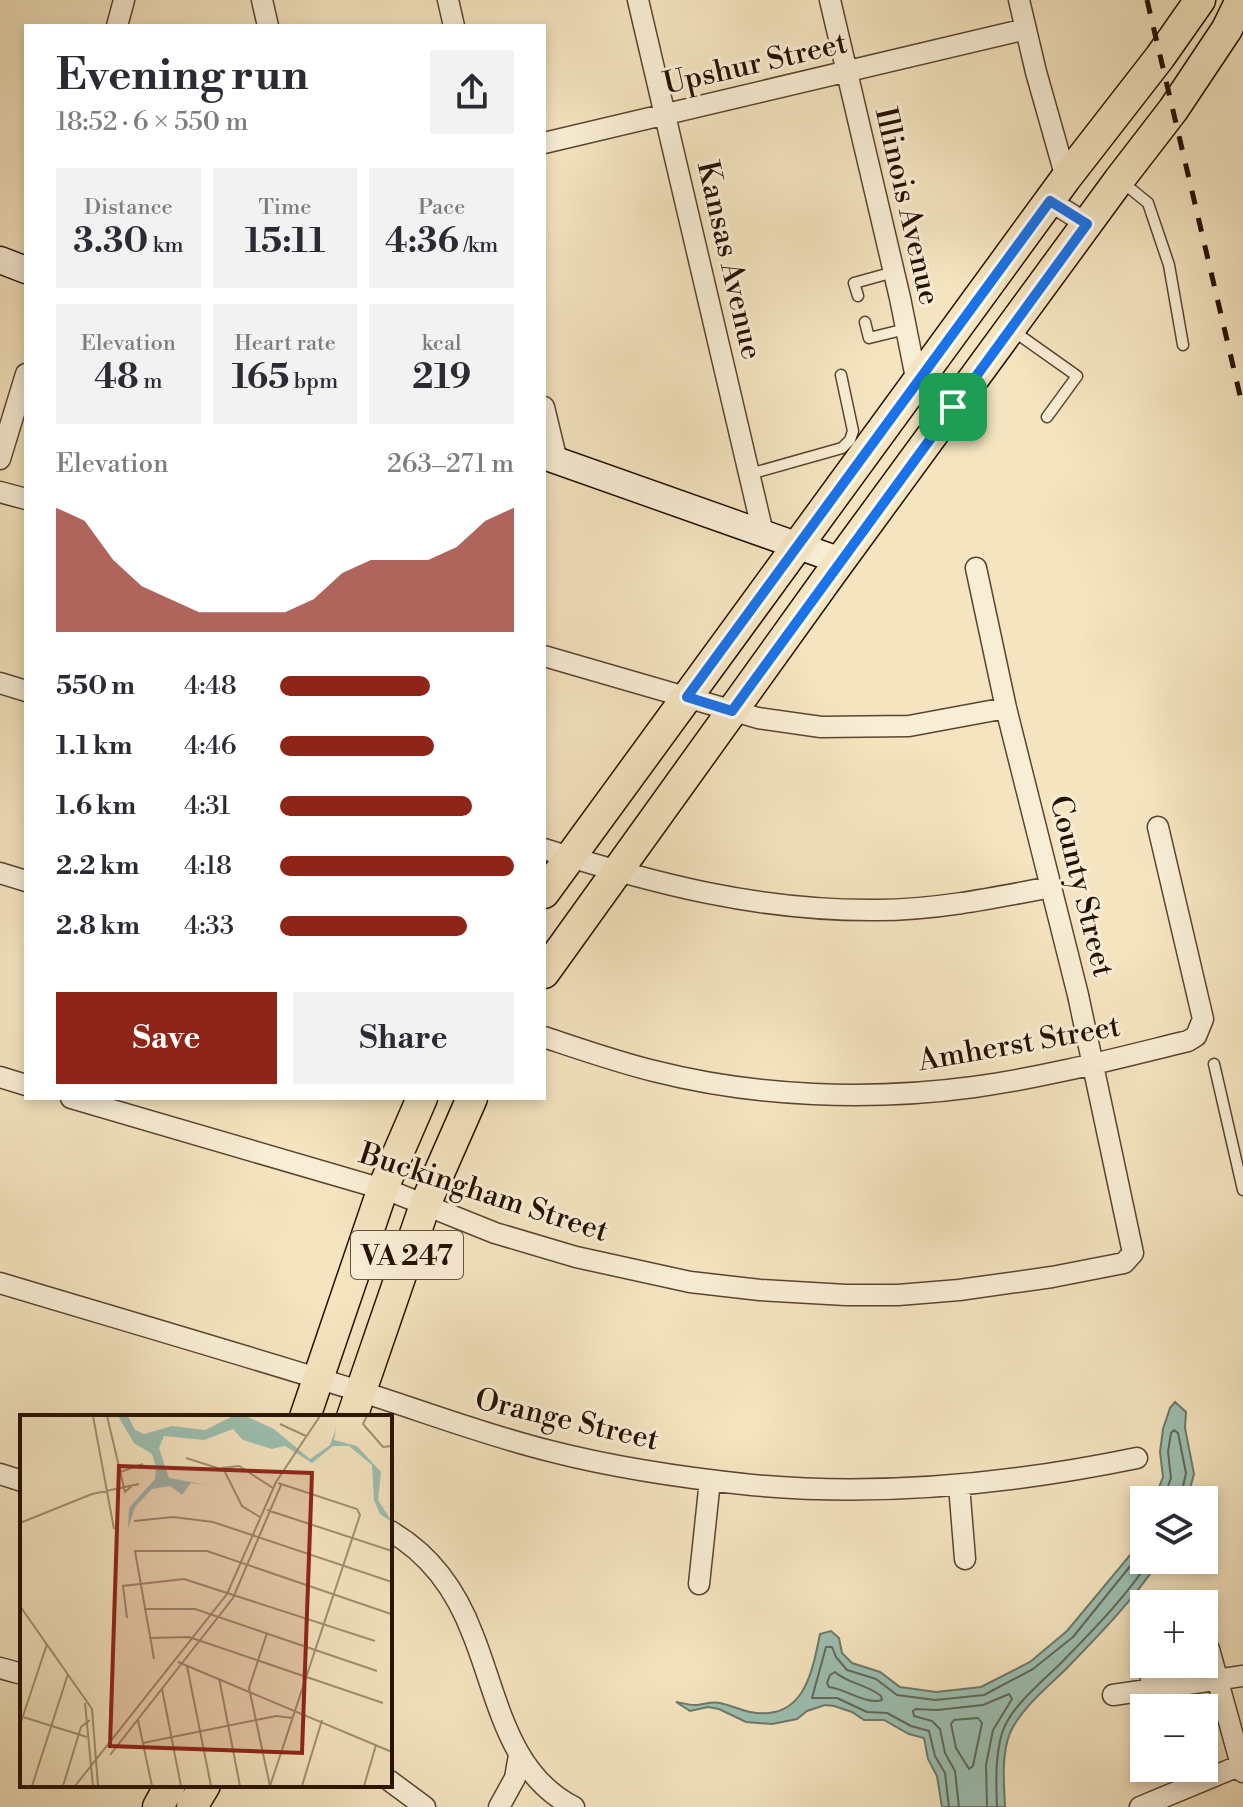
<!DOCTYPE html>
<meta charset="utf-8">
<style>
body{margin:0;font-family:"Libre Bodoni",serif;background:#f2f2f3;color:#2b2b33;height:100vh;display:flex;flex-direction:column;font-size:30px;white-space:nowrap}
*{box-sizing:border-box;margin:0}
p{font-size:26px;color:#7c7c81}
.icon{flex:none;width:44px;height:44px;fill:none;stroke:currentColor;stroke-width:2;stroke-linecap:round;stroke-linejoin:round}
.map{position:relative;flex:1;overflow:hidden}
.details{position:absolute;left:24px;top:24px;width:522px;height:1076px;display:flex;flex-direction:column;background:#fff;border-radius:0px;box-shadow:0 4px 12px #0003}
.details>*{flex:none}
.fabs{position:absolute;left:1130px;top:1486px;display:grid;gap:16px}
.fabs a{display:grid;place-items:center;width:88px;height:88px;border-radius:0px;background:#fff;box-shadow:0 4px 12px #0003;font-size:40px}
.pin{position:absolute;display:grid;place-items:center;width:68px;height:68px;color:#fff;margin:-34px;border-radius:16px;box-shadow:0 4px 12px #0006}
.round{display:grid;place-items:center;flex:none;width:84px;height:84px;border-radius:0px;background:#f2f2f3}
.headline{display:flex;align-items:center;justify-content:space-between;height:136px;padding:0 32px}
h1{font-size:44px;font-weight:800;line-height:60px}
.figures{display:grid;grid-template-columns:repeat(3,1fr);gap:12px;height:136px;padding:8px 32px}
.figures div{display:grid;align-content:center;border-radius:0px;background:#f2f2f3;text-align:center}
.figures b{font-size:34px;font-weight:800}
.figures small{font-size:22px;font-weight:400}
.figures p{font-size:22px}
.chart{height:224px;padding:16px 32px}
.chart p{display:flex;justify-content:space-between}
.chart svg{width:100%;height:144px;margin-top:8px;fill:#8f2418;opacity:.7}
.cta{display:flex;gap:16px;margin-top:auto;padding:16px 32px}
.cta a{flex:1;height:92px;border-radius:0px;background:#8f2418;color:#fff;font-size:32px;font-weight:800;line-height:92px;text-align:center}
.cta a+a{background:#f2f2f3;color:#2b2b33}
ul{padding:0 32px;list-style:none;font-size:26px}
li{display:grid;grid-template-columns:128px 96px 1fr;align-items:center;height:60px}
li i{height:20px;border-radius:10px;background:#8f2418}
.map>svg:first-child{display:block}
</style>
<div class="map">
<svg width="1243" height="1807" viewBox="0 0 1243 1807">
<rect width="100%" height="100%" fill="#f4e4bf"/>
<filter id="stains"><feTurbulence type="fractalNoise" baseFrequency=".0025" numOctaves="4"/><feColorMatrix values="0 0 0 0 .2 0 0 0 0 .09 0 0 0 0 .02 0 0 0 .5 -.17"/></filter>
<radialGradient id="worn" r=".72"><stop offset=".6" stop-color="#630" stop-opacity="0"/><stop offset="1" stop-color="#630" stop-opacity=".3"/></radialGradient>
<path fill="#9cbfb1" stroke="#6d796a" stroke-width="2" d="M1175 1402 1186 1412 1185 1428 1194 1474 1187 1500H1154L1163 1477 1160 1452 1163 1429 1170 1408Z
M1144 1527V1560H1160C1133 1600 1101 1633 1067 1668 1048 1687 1021 1708 1010 1733 1001 1756 1004 1783 1005 1807H942L937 1776 928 1759 924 1738 909 1734 884 1720H864L852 1712 834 1706 825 1705 807 1711 797 1719 772 1724 746 1722 719 1709 708 1707 690 1711 676 1702C682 1703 689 1705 695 1705 703 1705 711 1701 720 1703 730 1705 740 1710 750 1712 804 1722 812 1673 820 1634L831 1631 839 1638 842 1653 852 1663 880 1672 900 1687 936 1692 981 1687 1030 1662 1067 1631 1136 1548Z"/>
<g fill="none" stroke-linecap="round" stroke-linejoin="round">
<path stroke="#616858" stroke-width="2" d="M1163 1500 1171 1478 1168 1452 1171 1433 1174 1430 1178 1433 1186 1473 1180 1500
M835 1672C848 1684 867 1684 881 1696L882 1700C866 1705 846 1689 829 1687L827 1683 830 1675Z
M978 1718 982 1723 973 1766 969 1769 956 1748 951 1724 954 1720Z
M949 1807 945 1773 935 1756 929 1731 911 1726 887 1713 867 1712 837 1698H812L826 1647H832L836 1657 847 1670 876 1679 897 1695 935 1700 984 1695 1033 1669 1073 1637 1144 1549
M959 1807 955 1771 945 1753 940 1729 932 1721 914 1716 913 1711 916 1709 937 1710 983 1705 1009 1694 1012 1699 993 1730 986 1765 987 1807
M997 1807C996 1782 995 1758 1002 1733 1011 1706 1042 1682 1061 1663 1093 1630 1125 1598 1150 1560"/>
<g stroke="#5a4530" stroke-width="13">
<path id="lane" d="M1121 181 1148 203 1169 265 1183 345
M858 296 854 283 894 272
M865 322 869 338 906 329
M1012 330 1077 376 1047 417
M750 474 842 448 850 440 853 431 841 375
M1214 1064 1243 1190"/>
</g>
<g stroke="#5a4530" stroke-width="23">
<path id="street" d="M262 0 268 26
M448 0 454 26
M638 0 763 533
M830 0 900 298 917 383 953 407
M1019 0 1036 72 1066 178
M117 26 124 0
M544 143 1026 29
M1050 201 1087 224
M544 407 557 461
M0 459 26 374
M0 492 26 499
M544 656 758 718 821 727 909 726 1006 708
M0 683 26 691
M544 849C656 884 758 911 877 910 935 910 994 898 1051 887
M0 873 26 881
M544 1037C580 1049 617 1062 654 1071 756 1097 870 1101 974 1087 1047 1077 1118 1058 1188 1041L1196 1036 1203 1019 1158 827
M0 1077 26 1085
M71 1098 393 1192 495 1233 576 1257 690 1282 760 1290 846 1295H898L959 1290 1052 1277 1124 1263 1133 1253 1078 995 1006 708 976 568
M0 1283C120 1319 240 1354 359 1391 423 1411 485 1435 550 1451 616 1468 685 1478 752 1485 881 1497 1011 1484 1137 1458
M0 1474 22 1481
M959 1485 965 1559
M390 1531C430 1554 457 1592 473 1635 498 1697 508 1774 574 1807
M699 1584 710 1480
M1204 1641 1209 1649 1243 1772
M0 1668 22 1674
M1152 1689 1150 1672 1153 1664
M1113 1695 1243 1676
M390 1781 425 1807
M499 1807 515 1778 519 1755
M1140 1807 1241 1765"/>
</g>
<g stroke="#261000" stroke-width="29">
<path id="secondary" d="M0 260 26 270
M544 456 841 561"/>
</g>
<g stroke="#261000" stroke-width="33">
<path id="primary" d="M544 893 1066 178 1160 57 1200 0
M544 973 832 572 1119 180 1173 110 1227 29 1241 0
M305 1417 383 1188 422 1098
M352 1417 425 1205 472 1098
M158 1807 170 1785
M192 1807 205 1785"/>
</g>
<use href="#lane" stroke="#f8edd5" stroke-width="10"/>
<use href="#street" stroke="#f8edd5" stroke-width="20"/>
<use href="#secondary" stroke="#f8edd5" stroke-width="26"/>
<use href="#primary" stroke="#f4e4bf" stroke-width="30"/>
<path stroke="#261000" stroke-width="5" stroke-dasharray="14 14" stroke-linecap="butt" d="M1147 0 1243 408"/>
</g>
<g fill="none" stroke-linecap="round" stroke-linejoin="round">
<g stroke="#fff" stroke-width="16">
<path id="route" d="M1050 201 1087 224 732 711 687 697Z"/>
</g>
<use href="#route" stroke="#1a73e8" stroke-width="10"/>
</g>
<g text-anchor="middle" stroke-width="6" stroke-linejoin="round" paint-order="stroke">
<rect fill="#f8edd5" stroke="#655240" stroke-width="2" x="351" y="1231" width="112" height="48" rx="6"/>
<g font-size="28" font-weight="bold" fill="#261000">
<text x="407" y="1265">VA 247</text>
</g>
<g font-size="30" fill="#261000" stroke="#f8edd5">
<text transform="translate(755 63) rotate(-13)" y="10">Upshur Street</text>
<text transform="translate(908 206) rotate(77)" y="10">Illinois Avenue</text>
<text transform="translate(730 260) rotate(77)" y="10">Kansas Avenue</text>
<text transform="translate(1082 886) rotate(76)" y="10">County Street</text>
<text transform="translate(1019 1043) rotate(-10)" y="10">Amherst Street</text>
<text transform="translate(484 1192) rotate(18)" y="10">Buckingham Street</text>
<text transform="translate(567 1419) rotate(13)" y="10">Orange Street</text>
</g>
</g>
<g transform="translate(20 1415)">
<rect width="372" height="372" fill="#f4e4bf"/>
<path d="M98 1H108L115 15 124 19 152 11 185 15 213 1H226L254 14 290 44 310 30 316 13 314 25 337 31 361 57 358 85 372 107 360 99 354 85 352 50 329 31H313L292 48 265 31 252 34 223 25 213 14 184 25 144 21 139 33 149 63 187 70 171 68 162 80 150 71 132 74 115 92 108 114 109 93 135 64 136 52 132 39 114 28Z" fill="#9cbfb1"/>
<path fill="none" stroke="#a28f73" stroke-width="2" d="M73 1 94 114M87 1 105 77 113 70M347 1 343 9 363 32 372 31M260 9 286 21M166 43 204 55 222 91 240 102M201 53 219 51 253 73M100 57 123 49M247 95 372 136M114 106 153 102 193 107 372 167M0 108 72 79 119 69M0 191 72 294 78 371M124 194H175L357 256M107 203 103 171 164 164 355 226M247 218 229 273 250 371M130 223 169 222 363 288M134 244 115 136H187L371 199M158 247 372 337M167 251 191 371M199 263 220 371M142 274 161 371M65 288 73 371M0 301 67 322M118 305 132 371M0 310 27 229M123 328 256 301 273 303M90 340 213 183 261 70M12 371 48 259M43 371 61 312 70 305M55 371 207 179 256 67 300 1M250 371 340 100 337 94 258 68M251 371H287M282 371 302 305M344 371 356 330"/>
<path fill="#8f2418" fill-opacity="0.15" stroke="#8f2418" stroke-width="4" d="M99 51 292 58 282 338 90 331Z"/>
<rect width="372" height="372" fill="none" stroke="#261000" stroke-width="4"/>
</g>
<rect width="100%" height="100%" filter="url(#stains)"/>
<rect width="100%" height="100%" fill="url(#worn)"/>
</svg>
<div class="fabs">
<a><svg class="icon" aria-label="layers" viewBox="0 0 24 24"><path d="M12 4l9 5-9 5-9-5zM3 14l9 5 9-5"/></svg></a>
<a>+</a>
<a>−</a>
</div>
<div class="pin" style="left:953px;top:407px;background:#1e9e55"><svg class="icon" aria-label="arrive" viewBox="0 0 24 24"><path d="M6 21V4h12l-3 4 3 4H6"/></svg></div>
<section class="details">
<div class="headline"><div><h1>Evening run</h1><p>18:52 · 6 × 550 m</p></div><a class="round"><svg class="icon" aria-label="share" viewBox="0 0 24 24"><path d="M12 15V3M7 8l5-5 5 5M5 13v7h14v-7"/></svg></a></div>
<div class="figures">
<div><p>Distance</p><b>3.30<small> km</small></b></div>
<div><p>Time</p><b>15:11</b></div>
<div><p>Pace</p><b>4:36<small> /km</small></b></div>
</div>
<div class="figures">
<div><p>Elevation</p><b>48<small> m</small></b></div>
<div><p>Heart rate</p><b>165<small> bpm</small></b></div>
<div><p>kcal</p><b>219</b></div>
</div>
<div class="chart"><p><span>Elevation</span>263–271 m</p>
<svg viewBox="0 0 160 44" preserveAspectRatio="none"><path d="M0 44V6L10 10L20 22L30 30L40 34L50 38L60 38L70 38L80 38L90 34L100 26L110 22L120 22L130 22L140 18L150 10L160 6V44z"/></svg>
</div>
<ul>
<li><b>550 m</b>4:48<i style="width:64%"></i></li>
<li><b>1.1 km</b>4:46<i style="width:66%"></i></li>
<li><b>1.6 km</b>4:31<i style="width:82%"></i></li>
<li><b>2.2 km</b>4:18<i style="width:100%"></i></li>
<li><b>2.8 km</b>4:33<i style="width:80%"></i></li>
</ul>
<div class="cta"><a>Save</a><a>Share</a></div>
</section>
</div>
